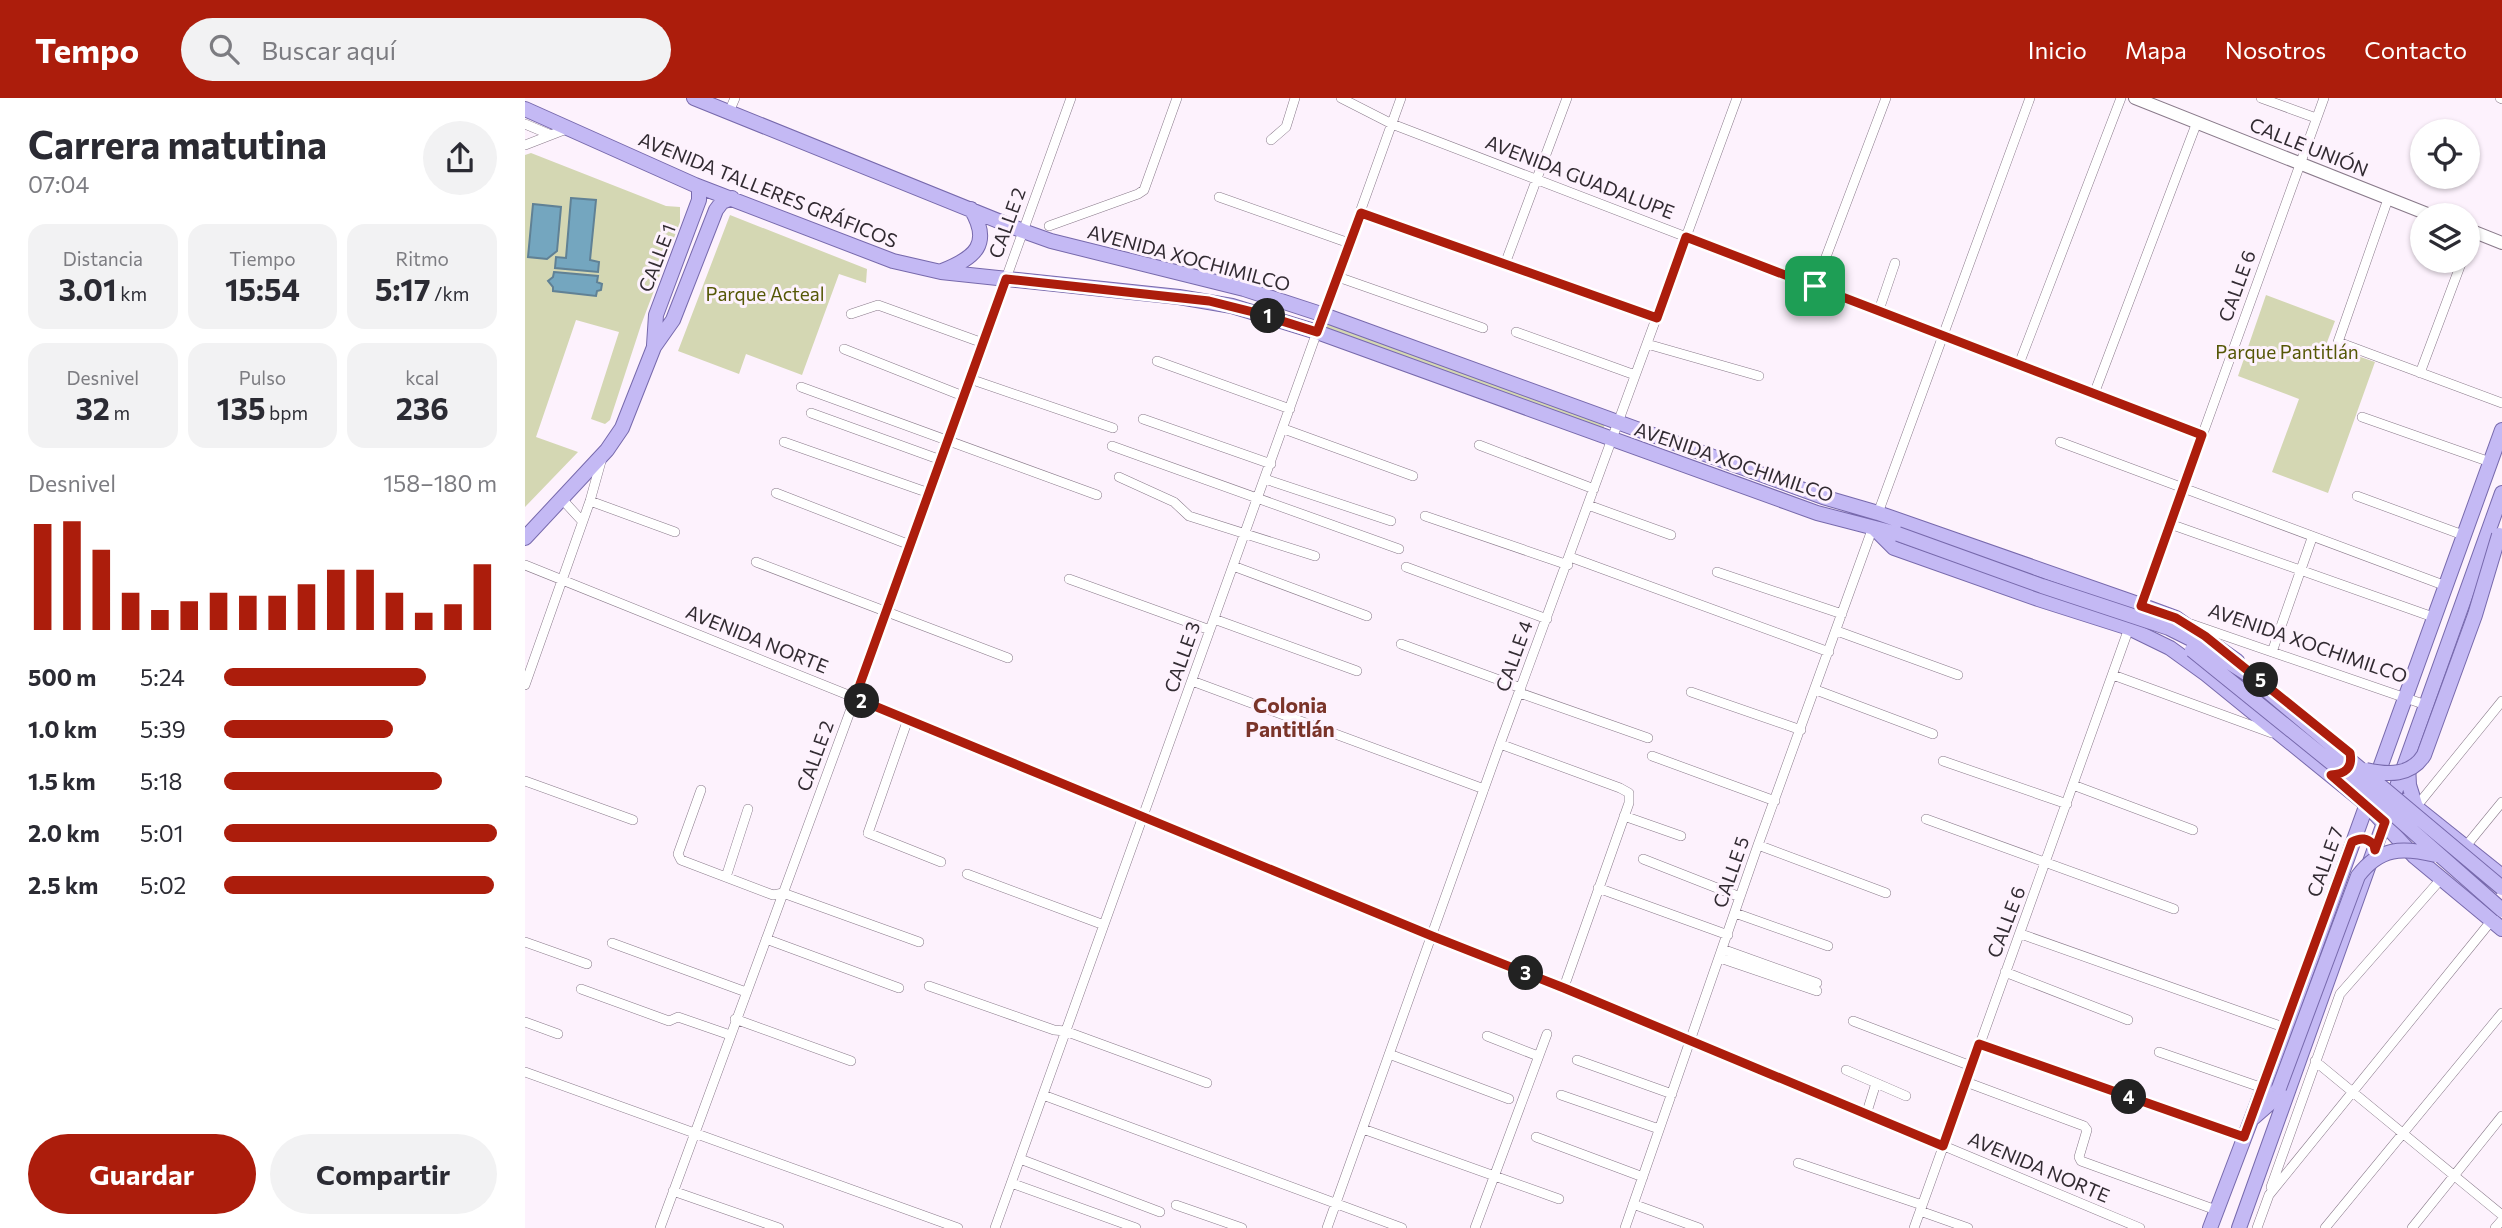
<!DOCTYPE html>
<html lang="es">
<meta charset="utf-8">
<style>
body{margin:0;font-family:Commissioner,sans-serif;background:#f2f2f3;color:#2b2b33;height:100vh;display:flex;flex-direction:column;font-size:26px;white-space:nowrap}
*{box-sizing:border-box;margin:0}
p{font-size:23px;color:#7c7c81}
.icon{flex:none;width:38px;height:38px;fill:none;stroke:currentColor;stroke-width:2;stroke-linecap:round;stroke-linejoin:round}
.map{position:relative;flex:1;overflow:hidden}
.sheet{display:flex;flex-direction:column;background:#fff;width:525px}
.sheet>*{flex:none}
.controls{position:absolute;left:1885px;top:21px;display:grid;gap:14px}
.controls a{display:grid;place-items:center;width:70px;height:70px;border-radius:50%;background:#fff;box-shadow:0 2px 5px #0004;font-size:35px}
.pin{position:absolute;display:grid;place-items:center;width:60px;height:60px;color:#fff;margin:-30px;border-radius:14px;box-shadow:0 4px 10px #0006}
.km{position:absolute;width:35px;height:35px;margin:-18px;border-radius:50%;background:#222;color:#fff;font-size:19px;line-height:35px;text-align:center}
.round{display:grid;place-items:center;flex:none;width:74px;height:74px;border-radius:37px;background:#f2f2f3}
.headline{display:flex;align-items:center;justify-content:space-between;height:119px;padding:0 28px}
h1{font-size:38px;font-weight:700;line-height:52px}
.stats{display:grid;grid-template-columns:repeat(3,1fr);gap:10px;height:119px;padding:7px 28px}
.stats div{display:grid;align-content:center;border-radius:18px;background:#f2f2f3;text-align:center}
.stats b{font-size:30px;font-weight:700}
.stats small{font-size:19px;font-weight:400}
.stats p{font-size:19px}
.chart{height:196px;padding:14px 28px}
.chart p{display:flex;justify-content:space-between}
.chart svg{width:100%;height:126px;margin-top:7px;stroke:#ac1d0c;stroke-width:6}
.cta{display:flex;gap:14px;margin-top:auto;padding:14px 28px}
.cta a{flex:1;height:80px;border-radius:42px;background:#ac1d0c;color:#fff;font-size:28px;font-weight:700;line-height:80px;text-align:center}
.cta a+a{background:#f2f2f3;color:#2b2b33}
ul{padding:0 28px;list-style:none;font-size:23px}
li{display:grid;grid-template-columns:112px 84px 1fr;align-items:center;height:52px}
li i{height:18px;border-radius:9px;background:#ac1d0c}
header{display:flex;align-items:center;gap:42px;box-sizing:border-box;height:98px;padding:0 35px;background:#ac1d0c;color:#fff}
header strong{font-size:33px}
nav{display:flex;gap:38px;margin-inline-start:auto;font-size:24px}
.search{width:490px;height:63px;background:#f2f2f3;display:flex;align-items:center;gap:18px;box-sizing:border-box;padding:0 24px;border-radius:38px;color:#7c7c81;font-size:26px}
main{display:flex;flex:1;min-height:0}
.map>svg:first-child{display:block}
</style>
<header>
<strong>Tempo</strong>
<div class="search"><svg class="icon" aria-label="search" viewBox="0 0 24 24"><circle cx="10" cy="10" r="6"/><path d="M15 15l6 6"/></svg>Buscar aquí</div>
<nav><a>Inicio</a><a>Mapa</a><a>Nosotros</a><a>Contacto</a></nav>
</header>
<main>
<section class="sheet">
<div class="headline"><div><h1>Carrera matutina</h1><p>07:04</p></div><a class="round"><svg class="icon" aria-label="share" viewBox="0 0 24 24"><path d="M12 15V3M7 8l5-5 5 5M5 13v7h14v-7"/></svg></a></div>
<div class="stats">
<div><p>Distancia</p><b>3.01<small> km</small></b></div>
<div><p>Tiempo</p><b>15:54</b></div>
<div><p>Ritmo</p><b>5:17<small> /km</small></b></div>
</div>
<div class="stats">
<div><p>Desnivel</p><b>32<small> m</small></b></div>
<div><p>Pulso</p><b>135<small> bpm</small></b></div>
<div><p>kcal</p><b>236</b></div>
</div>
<div class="chart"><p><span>Desnivel</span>158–180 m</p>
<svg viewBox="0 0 160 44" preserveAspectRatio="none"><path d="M5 44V7M15 44V6M25 44V16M35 44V31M45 44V37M55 44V34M65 44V31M75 44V32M85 44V32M95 44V28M105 44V23M115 44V23M125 44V31M135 44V38M145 44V35M155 44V21"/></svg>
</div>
<ul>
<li><b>500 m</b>5:24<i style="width:74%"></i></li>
<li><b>1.0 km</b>5:39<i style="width:62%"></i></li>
<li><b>1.5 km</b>5:18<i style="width:80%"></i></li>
<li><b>2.0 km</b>5:01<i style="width:100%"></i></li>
<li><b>2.5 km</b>5:02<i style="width:99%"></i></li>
</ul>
<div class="cta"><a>Guardar</a><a>Compartir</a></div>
</section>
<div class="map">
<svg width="1977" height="1130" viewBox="0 0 1977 1130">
<rect width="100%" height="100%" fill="#fdf2fd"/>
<path fill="#d4d7b3" d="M6 55 141 108 155 109V124L116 227 85 322 80 326 66 321 94 234 51 222 11 339 53 354 0 409V57Z
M205 117 342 171 341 185 314 176 277 277 221 256 214 276 153 253Z
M1741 197 1810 223 1801 247 1850 264 1803 395 1747 374 1774 301 1713 278Z
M804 222 1081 323 1078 332 800 233Z"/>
<path fill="#74a6bf" stroke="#608195" stroke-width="2" d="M46 100 71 102 65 162 74 164 73 174 30 170 31 159 41 160Z
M8 106 36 109 32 153 22 161 3 159Z
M29 174 73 178 72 184 77 186 76 192 72 193 71 198 28 193V189L23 183 28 179Z"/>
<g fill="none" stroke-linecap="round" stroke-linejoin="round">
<g stroke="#897a8a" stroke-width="10">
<path id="street" d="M816 0 867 26 1677 337
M1736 0 1791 20
M1975 0 1977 1
M204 14 210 0
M0 26 26 37
M746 42 761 29 770 0
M0 47 44 30
M694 99 824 145
M1863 101 1813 244 1977 305
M836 115 1131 220
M524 128 613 96 619 92 652 0
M1942 148 1948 133
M980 166 1042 0
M813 179 958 230
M1290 188 1361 0
M1354 212 1370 165
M326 216 353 207 458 245
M991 234 1110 277
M1122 246 1234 278
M319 251 438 298
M632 263 765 311
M1494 266 1596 0
M1895 275 1937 163
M445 281 588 330
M276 289 572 397
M1569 296 1672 24
M286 315 416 362
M1837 319 1965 364
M618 321 746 366
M759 331 888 378
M259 344 404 395
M1535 344 1921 488
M954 347 1069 391
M587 348 874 451
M594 379 649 404 664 418 790 458
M740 381 866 423
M251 395 385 447
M1832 398 1938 437
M36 400 57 423
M65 403 150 434
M1063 407 1146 437
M1353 415 1505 0
M900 418 1043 467
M1645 426 1908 519
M1045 459 1304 554
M231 464 483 560
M0 467 383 621 907 838 1039 889 1615 1130
M708 468 842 518
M881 469 1022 521
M1192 474 1317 516
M544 481 685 532
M1616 507 1799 0
M689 521 832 573
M1666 526 1901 607
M1312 533 1433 577
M876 546 996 590
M1747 554 1787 440
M1588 577 1747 635
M667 583 959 691
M0 587 65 403 77 360
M1291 592 1408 636
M1166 594 1276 632
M995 595 1123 640
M383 621 343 735 416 764
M975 646 1095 690 1104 695V705L1039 889
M1127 658 1250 703
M1418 663 1542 706
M0 683 108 722
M1548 687 1668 732
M176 692 153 756 156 762 248 797 258 795 394 844
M1891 709 1977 603
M1099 718 1156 738
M1401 721 1649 811
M1233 747 1361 795
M1941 748 1977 704
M1118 761 1215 799
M442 776 579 827
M201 779 223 711
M1073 790 1203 837
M1210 815 1303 848
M1496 836 1761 930
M241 841 374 890
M0 844 62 866
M87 845 221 894
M1197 851 1292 885
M1195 860 1292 893
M1480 874 1603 922
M404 888 529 932 540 933 682 985
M56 891 144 923 153 919 205 937
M210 921 326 963
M1328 923 1446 968
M0 924 33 936
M962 938 1013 958
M1454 946 1719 1039
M1634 954 1738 990
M864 956 984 1001
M1052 962 1147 996
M1790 963 1977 1117
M1321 972 1381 998
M0 974 433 1130
M1441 984 1559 1028 1562 1032 1554 1059 1556 1063 1691 1112
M518 997 877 1130
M1036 997 1134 1031
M1341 1017 1351 985
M838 1031 1034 1101
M1011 1039 1118 1079
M495 1061 635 1114
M1273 1065 1397 1107
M486 1085 611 1130
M1746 1089 1815 896 1916 781
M148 1093 254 1130
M1108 1106 1174 1130
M651 1107 717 1130
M1395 1113 1443 1130
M135 1130 330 600 546 0
M470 1130 876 0
M802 1130 975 646 1212 0
M950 1130 1022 936
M1100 1130 1233 747 1348 429
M1389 1130 1604 530
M1732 1130 1744 1097 1967 822
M1800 1130 1977 915
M1887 1130 1977 1018
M1970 1130 1977 1122"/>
</g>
<g stroke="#897a8a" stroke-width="14">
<path id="secondary" d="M1610 0 1905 117
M1942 131 1977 145"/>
</g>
<g stroke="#7769ac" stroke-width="16">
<path id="primary" d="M169 0 498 133 526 143 719 191 799 217 1298 399 1353 415 1616 507 1651 520 1712 563
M0 11 170 87 368 163 416 174 654 199 707 208 792 234 1292 415 1373 436
M417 173C450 160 467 146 446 111
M129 247 131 217 174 102V90L170 87
M1349 430 1369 450 1513 501 1604 530 1645 550 1681 576 1841 706 1889 758 1977 831
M0 440 82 352 97 330 129 249 148 222 191 112 197 104 207 100
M1883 666 1884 687 1891 709
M1882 702 1977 778
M1728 1020 1744 1006 1754 990
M1685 1130 1761 930 1977 332
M1714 1130 1977 395"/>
</g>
<use href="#street" stroke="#fff" stroke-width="9"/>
<use href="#secondary" stroke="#fff" stroke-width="12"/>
<use href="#primary" stroke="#c4b9f4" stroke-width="14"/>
<g stroke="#7769ac" stroke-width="16" stroke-linecap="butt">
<path id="primary-bridge" d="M1373 436 1517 488 1644 530 1674 545 1721 575 1977 790
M1667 552 1850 700 1977 812
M1841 672C1863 677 1886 678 1899 657L1950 517 1974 437
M1754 990 1833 778C1855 749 1877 749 1911 757"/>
</g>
<use href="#primary-bridge" stroke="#c4b9f4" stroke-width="14"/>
</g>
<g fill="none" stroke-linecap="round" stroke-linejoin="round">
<g stroke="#fff" stroke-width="14">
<path id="route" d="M836 115 1132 220 1161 139 1677 337 1616 508 1651 520 1680 538 1825 655C1828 670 1820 676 1806 677L1860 724 1850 752 1849 747C1842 740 1836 739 1827 744L1719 1039 1454 946 1418 1048 1039 890 907 838 330 600 481 181 684 203 728 214 792 234Z"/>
</g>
<use href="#route" stroke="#ac1d0c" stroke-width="9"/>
</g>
<g text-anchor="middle" stroke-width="6" stroke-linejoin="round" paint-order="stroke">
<g font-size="19" fill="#322b32" stroke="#fdf2fd">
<text transform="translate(1784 49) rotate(22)" y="7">CALLE UNIÓN</text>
<text transform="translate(1055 79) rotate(21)" y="7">AVENIDA GUADALUPE</text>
<text transform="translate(243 92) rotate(22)" y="7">AVENIDA TALLERES GRÁFICOS</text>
<text transform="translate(482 125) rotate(-70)" y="7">CALLE 2</text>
<text transform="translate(132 160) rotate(-69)" y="7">CALLE 1</text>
<text transform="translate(664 160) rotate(15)" y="7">AVENIDA XOCHIMILCO</text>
<text transform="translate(1712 188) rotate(-70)" y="7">CALLE 6</text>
<text transform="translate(1209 364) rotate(19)" y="7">AVENIDA XOCHIMILCO</text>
<text transform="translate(232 541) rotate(22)" y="7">AVENIDA NORTE</text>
<text transform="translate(1783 545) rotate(19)" y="7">AVENIDA XOCHIMILCO</text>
<text transform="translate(989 558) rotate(-70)" y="7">CALLE 4</text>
<text transform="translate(657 559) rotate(-71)" y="7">CALLE 3</text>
<text transform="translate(290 658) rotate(-70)" y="7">CALLE 2</text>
<text transform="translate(1800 764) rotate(-70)" y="7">CALLE 7</text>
<text transform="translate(1206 774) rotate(-71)" y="7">CALLE 5</text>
<text transform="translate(1481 824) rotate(-69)" y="7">CALLE 6</text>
<text transform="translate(1514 1069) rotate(23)" y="7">AVENIDA NORTE</text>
</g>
<g font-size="19" fill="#555706" stroke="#fdf2fd">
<text x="240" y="203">Parque Acteal</text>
<text x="1762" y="261">Parque Pantitlán</text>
</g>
<g font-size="21" font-weight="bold" fill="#7a3429" stroke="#fdf2fd">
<text x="765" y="615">Colonia<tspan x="765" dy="24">Pantitlán</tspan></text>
</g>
</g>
</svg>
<div class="controls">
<a><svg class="icon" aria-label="locate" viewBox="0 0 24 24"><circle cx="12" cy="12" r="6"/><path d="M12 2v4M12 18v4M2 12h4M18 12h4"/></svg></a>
<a><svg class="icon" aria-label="layers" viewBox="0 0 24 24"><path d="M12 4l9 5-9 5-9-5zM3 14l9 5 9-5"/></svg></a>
</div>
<div class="pin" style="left:1290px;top:188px;background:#1e9e55"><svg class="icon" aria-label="arrive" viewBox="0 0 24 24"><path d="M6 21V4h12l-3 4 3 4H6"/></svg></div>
<b class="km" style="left:743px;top:218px">1</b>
<b class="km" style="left:337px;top:603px">2</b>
<b class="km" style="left:1001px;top:875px">3</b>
<b class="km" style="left:1604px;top:999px">4</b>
<b class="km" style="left:1736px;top:582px">5</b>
</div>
</main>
